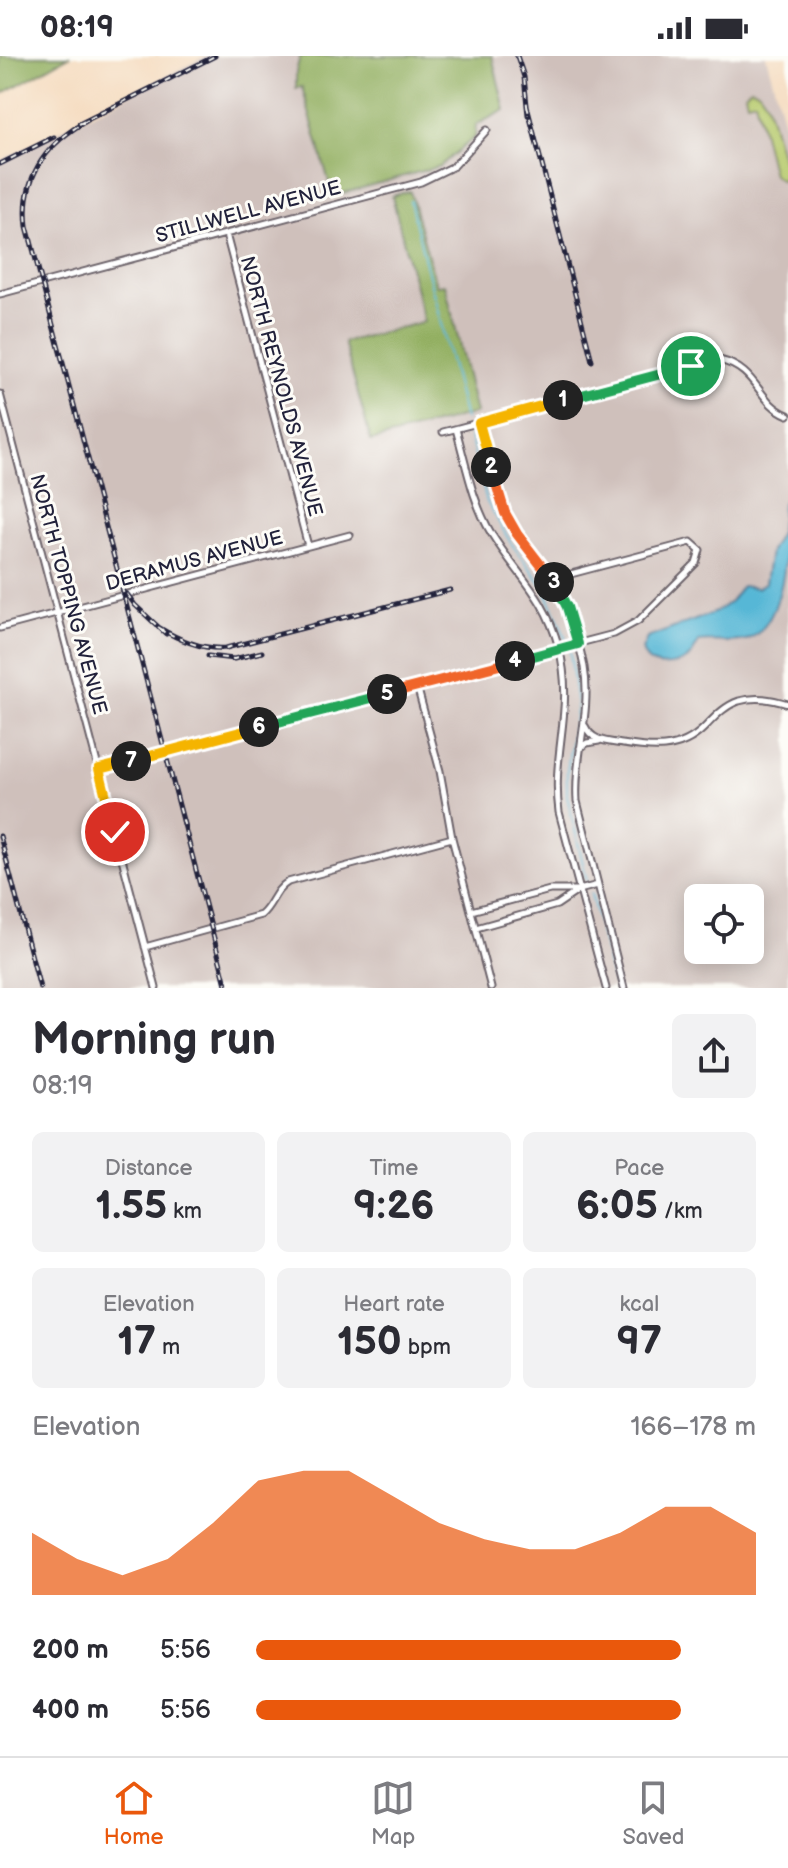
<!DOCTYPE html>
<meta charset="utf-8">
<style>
body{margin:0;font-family:"Balsamiq Sans",sans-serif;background:#f2f2f3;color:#2b2b33;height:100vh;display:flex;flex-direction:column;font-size:30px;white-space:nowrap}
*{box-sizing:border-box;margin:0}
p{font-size:26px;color:#7c7c81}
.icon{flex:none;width:44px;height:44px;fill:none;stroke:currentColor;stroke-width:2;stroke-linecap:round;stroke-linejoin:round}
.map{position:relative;height:932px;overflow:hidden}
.side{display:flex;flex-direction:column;background:#fff;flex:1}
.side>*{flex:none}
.tools{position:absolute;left:684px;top:828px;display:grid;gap:16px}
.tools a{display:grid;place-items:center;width:80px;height:80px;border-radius:12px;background:#fff;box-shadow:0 4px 20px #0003;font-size:40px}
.pin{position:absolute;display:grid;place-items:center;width:68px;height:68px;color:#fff;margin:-34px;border:4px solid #fff;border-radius:50%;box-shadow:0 2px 8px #0007}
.km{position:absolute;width:40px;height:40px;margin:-20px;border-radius:50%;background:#222;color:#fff;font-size:22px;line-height:40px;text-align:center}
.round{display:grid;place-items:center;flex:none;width:84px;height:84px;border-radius:12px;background:#f2f2f3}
.head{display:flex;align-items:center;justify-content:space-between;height:136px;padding:0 32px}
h1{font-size:44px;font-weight:700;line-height:60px}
.figures{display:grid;grid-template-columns:repeat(3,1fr);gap:12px;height:136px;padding:8px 32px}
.figures div{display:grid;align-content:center;border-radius:12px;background:#f2f2f3;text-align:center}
.figures b{font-size:40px;font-weight:700}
.figures small{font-size:22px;font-weight:400}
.figures p{font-size:22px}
.chart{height:224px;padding:16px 32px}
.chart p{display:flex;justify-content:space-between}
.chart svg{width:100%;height:144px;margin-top:8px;fill:#ea580c;opacity:.7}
ul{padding:0 32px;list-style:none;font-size:26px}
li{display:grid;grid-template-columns:128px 96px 1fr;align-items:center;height:60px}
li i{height:20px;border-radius:10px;background:#ea580c}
.status{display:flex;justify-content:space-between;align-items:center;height:56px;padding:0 40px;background:#fff;direction:ltr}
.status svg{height:22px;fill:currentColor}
.dock{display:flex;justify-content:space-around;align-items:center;height:112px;border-top:2px solid #e1e1e2;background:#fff;font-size:22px;color:#7c7c81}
.dock a{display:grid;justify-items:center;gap:4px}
.dock .active{color:#ea580c}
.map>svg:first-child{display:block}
</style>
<div class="status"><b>08:19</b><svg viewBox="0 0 49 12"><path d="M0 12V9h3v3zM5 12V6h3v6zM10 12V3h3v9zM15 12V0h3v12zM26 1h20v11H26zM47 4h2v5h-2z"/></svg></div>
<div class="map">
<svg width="788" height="932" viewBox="0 0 788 932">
<rect width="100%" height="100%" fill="#fdfcf7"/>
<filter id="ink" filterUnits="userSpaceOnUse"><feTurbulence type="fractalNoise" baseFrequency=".0125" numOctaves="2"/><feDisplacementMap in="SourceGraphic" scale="16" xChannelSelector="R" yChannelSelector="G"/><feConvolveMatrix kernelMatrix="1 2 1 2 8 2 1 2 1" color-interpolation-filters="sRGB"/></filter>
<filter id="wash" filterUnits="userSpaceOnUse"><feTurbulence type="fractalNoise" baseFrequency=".006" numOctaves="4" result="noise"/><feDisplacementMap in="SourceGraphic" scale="32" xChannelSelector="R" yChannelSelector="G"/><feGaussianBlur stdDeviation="1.8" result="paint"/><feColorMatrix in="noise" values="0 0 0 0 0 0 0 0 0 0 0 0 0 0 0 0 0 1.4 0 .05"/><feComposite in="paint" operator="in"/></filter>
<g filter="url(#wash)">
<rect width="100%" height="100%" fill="#f5dcc0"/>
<path fill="#cfc0bb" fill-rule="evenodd" d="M206 0H766L788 81V932H0V105ZM698 842H750V894H698Z"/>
<path fill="#b8cb6e" stroke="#6d7654" stroke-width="2" d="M751 32 759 35 766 45 786 117 782 125 773 119 755 44 747 46 745 37Z"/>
<path fill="#92af61" stroke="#5a684e" stroke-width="2" d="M0 0H69L0 39Z
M300 0H492L505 54 476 69 475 81 440 110 333 140 302 31 296 32V16Z
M410 135 436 229 445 228 476 357 371 385 344 286 424 266 392 140Z"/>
<path fill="#57b7d6" stroke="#3c6c88" stroke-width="2" d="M788 436C788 482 788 564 749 583 732 589 715 583 699 586 695 592 693 599 687 603 671 612 646 614 642 593L647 582 716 556 730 546 742 530 757 532 765 527 770 495 780 477 782 448Z"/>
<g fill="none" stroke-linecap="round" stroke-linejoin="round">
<path stroke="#57b7d6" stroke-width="2" d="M410 145 465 363
M469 376 487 446 511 487 544 531 566 583
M570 596 577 648 567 716V740L587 825
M591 838 614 928"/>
</g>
</g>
<g filter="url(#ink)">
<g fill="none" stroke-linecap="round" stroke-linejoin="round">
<g stroke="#6c636a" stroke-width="9">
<path id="minor" d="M226 178 308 490
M0 238 421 126 454 110 487 74
M0 338 156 932
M479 367C487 397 492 432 507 461 519 485 539 502 554 525 570 551 578 581 584 611 592 656 574 700 577 745L624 932
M456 373C466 408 472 445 491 477 518 521 544 537 559 592 575 652 551 697 559 756L606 932
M443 376 719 304C759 313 756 346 788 359
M0 572 350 479
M417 630 440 715 452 782 491 932
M585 670C591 683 602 685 616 687 648 692 678 698 704 672 714 662 724 650 739 645 756 640 771 643 788 648
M580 692 587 687 599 685
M99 713 614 578 638 565 696 507 700 494 691 486 552 523
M471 855 550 834H578
M476 872 557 849 579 834 598 829
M145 891 261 859C273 849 274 834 288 826L452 782"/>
</g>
<use href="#minor" stroke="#fff" stroke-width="5"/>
<g stroke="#22223b" stroke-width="5">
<path id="rail" d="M517 0 524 21 528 59
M527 50 592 305
M88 64C47 87 21 121 27 170L227 932
M79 68 215 0
M0 108 54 81
M127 538 135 549 166 578
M158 571C179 584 202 594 226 592L450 534
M208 600 234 603 262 596
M0 780 40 932"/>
</g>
<use href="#rail" stroke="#fdfcf7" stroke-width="2" stroke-dasharray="6" stroke-linecap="butt"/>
</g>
</g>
<g fill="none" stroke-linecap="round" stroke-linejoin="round" filter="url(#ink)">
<g stroke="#fff" stroke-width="16">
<path id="split-1" d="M563 344 691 310"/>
</g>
<g stroke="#fff" stroke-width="16">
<path id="split-2" d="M491 411 479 367 563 344"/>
</g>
<g stroke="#fff" stroke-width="16">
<path id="split-3" d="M491 411 505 457 517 478 554 526"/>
</g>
<g stroke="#fff" stroke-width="16">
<path id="split-4" d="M515 605 578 588 567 551 554 526"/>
</g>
<g stroke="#fff" stroke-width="16">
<path id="split-5" d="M387 638 515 605"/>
</g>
<g stroke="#fff" stroke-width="16">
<path id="split-6" d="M259 671 387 638"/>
</g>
<g stroke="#fff" stroke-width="16">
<path id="split-7" d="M131 705 259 671"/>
</g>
<g stroke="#fff" stroke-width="16">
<path id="split-8" d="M115 776 99 713 131 705"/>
</g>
<use href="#split-1" stroke="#22a559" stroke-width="10"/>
<use href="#split-2" stroke="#f5b400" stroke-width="10"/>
<use href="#split-3" stroke="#f0652b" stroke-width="10"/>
<use href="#split-4" stroke="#22a559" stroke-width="10"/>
<use href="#split-5" stroke="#f0652b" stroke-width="10"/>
<use href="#split-6" stroke="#22a559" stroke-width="10"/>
<use href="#split-7" stroke="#f5b400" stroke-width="10"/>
<use href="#split-8" stroke="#f5b400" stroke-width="10"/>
</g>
<g text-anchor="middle" stroke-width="6" stroke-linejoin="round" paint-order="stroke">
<g font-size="20" fill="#22223b" stroke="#fdfcf7">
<text transform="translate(248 155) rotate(-15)" y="7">STILLWELL AVENUE</text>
<text transform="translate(282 330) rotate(75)" y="7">NORTH REYNOLDS AVENUE</text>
<text transform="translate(194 504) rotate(-15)" y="7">DERAMUS AVENUE</text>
<text transform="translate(69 538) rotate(75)" y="7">NORTH TOPPING AVENUE</text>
</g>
</g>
</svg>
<div class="tools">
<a><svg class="icon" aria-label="locate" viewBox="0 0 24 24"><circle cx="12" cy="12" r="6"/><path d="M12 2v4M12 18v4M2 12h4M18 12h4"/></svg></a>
</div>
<div class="pin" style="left:691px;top:310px;background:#1e9e55"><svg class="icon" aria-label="arrive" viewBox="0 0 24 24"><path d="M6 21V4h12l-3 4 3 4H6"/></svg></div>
<div class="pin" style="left:115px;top:776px;background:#d93025"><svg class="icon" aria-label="check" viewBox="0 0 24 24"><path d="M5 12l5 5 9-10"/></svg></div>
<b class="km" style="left:563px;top:344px">1</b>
<b class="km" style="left:491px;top:411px">2</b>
<b class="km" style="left:554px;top:526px">3</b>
<b class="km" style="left:515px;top:605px">4</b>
<b class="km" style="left:387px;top:638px">5</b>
<b class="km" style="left:259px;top:671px">6</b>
<b class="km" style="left:131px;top:705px">7</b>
</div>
<section class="side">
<div class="head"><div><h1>Morning run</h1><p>08:19</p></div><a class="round"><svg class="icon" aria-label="share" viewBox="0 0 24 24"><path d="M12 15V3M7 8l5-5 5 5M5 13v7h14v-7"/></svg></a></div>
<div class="figures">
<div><p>Distance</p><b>1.55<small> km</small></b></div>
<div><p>Time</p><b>9:26</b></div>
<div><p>Pace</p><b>6:05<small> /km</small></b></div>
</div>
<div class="figures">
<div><p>Elevation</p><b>17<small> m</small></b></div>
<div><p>Heart rate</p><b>150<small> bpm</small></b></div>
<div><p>kcal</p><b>97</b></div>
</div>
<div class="chart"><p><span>Elevation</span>166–178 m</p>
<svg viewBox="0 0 160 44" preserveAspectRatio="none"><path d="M0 44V25L10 33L20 38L30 33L40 22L50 9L60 6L70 6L80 14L90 22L100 27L110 30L120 30L130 25L140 17L150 17L160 25V44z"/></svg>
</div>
<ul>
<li><b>200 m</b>5:56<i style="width:85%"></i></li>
<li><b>400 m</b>5:56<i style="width:85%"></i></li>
</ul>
</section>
<nav class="dock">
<a class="active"><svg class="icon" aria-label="home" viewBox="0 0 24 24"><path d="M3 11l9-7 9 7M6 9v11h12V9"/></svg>Home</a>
<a><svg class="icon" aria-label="map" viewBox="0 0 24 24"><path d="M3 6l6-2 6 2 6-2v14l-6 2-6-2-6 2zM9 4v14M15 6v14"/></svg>Map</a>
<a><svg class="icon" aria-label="saved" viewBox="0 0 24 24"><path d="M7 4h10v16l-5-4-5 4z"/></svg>Saved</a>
</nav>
